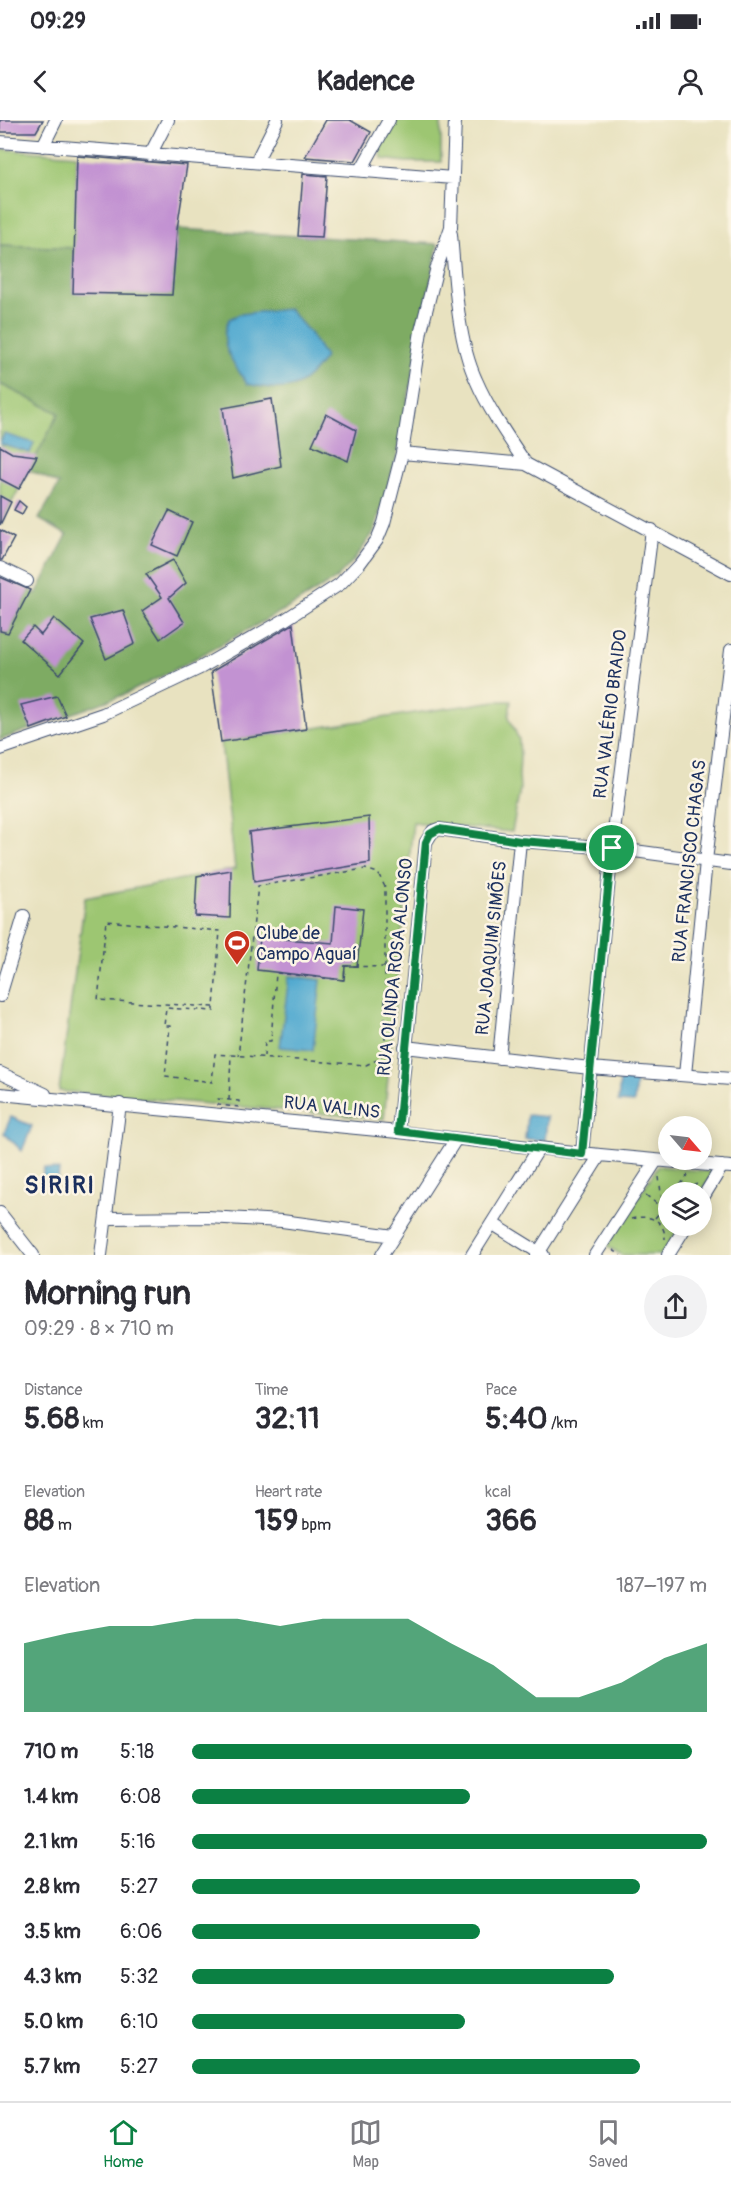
<!DOCTYPE html>
<meta charset="utf-8">
<style>
body{margin:0;font-family:Pangolin,sans-serif;background:#f2f2f3;color:#2b2b33;height:100vh;display:flex;flex-direction:column;font-size:22px;white-space:nowrap}
*{box-sizing:border-box;margin:0}
p{font-size:20px;color:#7c7c81}
.icon{flex:none;width:33px;height:33px;fill:none;stroke:currentColor;stroke-width:2;stroke-linecap:round;stroke-linejoin:round}
.map{position:relative;height:1135px;overflow:hidden}
.drawer{display:flex;flex-direction:column;background:#fff;flex:1}
.drawer>*{flex:none}
.needle{width:39px;rotate:118deg}
.buttons{position:absolute;left:658px;top:996px;display:grid;gap:12px}
.buttons a{display:grid;place-items:center;width:54px;height:54px;border-radius:50%;background:#fff;box-shadow:0 3px 15px #0003;font-size:30px}
.pin{position:absolute;display:grid;place-items:center;width:51px;height:51px;color:#fff;margin:-26px;border:3px solid #fff;border-radius:50%;box-shadow:0 2px 6px #0007}
.round{display:grid;place-items:center;flex:none;width:63px;height:63px;border-radius:32px;background:#f2f2f3}
.overview{display:flex;align-items:center;justify-content:space-between;height:102px;padding:0 24px}
h1{font-size:33px;font-weight:800;line-height:45px}
.metrics{display:grid;grid-template-columns:repeat(3,1fr);gap:9px;height:102px;padding:6px 24px}
.metrics div{display:grid;align-content:center}
.metrics b{font-size:30px;font-weight:800}
.metrics small{font-size:16px;font-weight:400}
.metrics p{font-size:16px}
.chart{height:168px;padding:12px 24px}
.chart p{display:flex;justify-content:space-between}
.chart svg{width:100%;height:108px;margin-top:6px;fill:#0b8043;opacity:.7}
ul{padding:0 24px;list-style:none;font-size:20px}
li{display:grid;grid-template-columns:96px 72px 1fr;align-items:center;height:45px}
li i{height:15px;border-radius:8px;background:#0b8043}
.status{display:flex;justify-content:space-between;align-items:center;height:42px;padding:0 30px;background:#fff;direction:ltr}
.status svg{height:16px;fill:currentColor}
header{display:flex;justify-content:space-between;align-items:center;height:78px;padding:0 24px;background:#fff;font-size:27px;font-weight:800}
.menu{display:flex;justify-content:space-around;align-items:center;height:84px;border-top:2px solid #e1e1e2;background:#fff;font-size:16px;color:#7c7c81}
.menu a{display:grid;justify-items:center;gap:3px}
.menu .current{color:#0b8043}
.map>svg:first-child{display:block}
</style>
<div class="status"><b>09:29</b><svg viewBox="0 0 49 12"><path d="M0 12V9h3v3zM5 12V6h3v6zM10 12V3h3v9zM15 12V0h3v12zM26 1h20v11H26zM47 4h2v5h-2z"/></svg></div>
<header><svg class="icon" aria-label="back" viewBox="0 0 24 24"><path d="M15 5l-7 7 7 7"/></svg>Kadence<svg class="icon" aria-label="person" viewBox="0 0 24 24"><circle cx="12" cy="8" r="4"/><path d="M4 21q1-7 8-7t8 7"/></svg></header>
<div class="map">
<svg width="731" height="1135" viewBox="0 0 731 1135">
<rect width="100%" height="100%" fill="#fcf5e5"/>
<filter id="ink" filterUnits="userSpaceOnUse"><feTurbulence type="fractalNoise" baseFrequency=".0167" numOctaves="2"/><feDisplacementMap in="SourceGraphic" scale="12" xChannelSelector="R" yChannelSelector="G"/><feConvolveMatrix kernelMatrix="1 2 1 2 8 2 1 2 1" color-interpolation-filters="sRGB"/></filter>
<filter id="wash" filterUnits="userSpaceOnUse"><feTurbulence type="fractalNoise" baseFrequency=".008" numOctaves="4" result="noise"/><feDisplacementMap in="SourceGraphic" scale="24" xChannelSelector="R" yChannelSelector="G"/><feGaussianBlur stdDeviation="1.35" result="paint"/><feColorMatrix in="noise" values="0 0 0 0 0 0 0 0 0 0 0 0 0 0 0 0 0 1.4 0 .05"/><feComposite in="paint" operator="in"/></filter>
<g filter="url(#wash)">
<rect width="100%" height="100%" fill="#e8e2c0"/>
<path fill="#9dc672" stroke="#5c7a68" stroke-width="1.5" d="M394 0H441V42H406L382 39 380 25Z
M0 29 77 35 75 128 0 125Z
M0 264 59 293 0 405Z
M496 581H511L509 597 519 620 520 636 519 656 520 669 512 712 413 702 384 999 59 971 85 778 235 749 221 622Z
M658 1046 713 1052 701 1072H669V1106H680L662 1135H621L607 1126Z"/>
<path fill="#7eab64" stroke="#4c6d61" stroke-width="1.5" d="M177 109 438 124 397 336 374 412 355 439 337 458 295 484 174 550 126 574 0 620V511L7 514 30 470 36 474 67 415 39 399 59 364 29 350 59 293 0 264V125L75 128 73 173 172 174Z"/>
<path fill="#53aad0" stroke="#376c97" stroke-width="1.5" d="M289 189 309 212 325 237C300 272 287 272 247 264 233 241 217 226 229 199L240 194Z
M4 314 34 323 30 333 0 324Z
M289 856 321 860 313 930 280 927Z
M620 959 636 960 634 983 618 982Z
M527 995 547 997 545 1020 525 1019Z
M11 997 32 1006 22 1031 4 1013Z
M44 1048 59 1050 58 1059 42 1058Z"/>
<g id="blocks">
<path fill="#c292d2" d="M0 0H43L36 12H0Z
M326 0H350L371 12 355 41 305 37Z
M77 36 187 45 177 109 172 175 73 173Z
M303 54 327 56 322 117 298 116Z
M272 279 281 346 233 358 223 288Z
M326 294 356 310 348 341 312 325Z
M0 326 12 333 37 336 19 369 0 359Z
M0 376 11 382 0 405Z
M19 381 26 387 22 394 14 390Z
M169 391 192 402 177 436 152 425Z
M0 410 14 418 2 440H0Z
M173 440 186 463 169 478 184 502 160 519 142 491 162 477 146 454Z
M0 457 30 470 8 513 0 511Z
M123 490 135 524 106 539 90 499Z
M54 498 84 524 60 554 21 520 33 507 41 515Z
M293 504 306 609 221 622 211 552Z
M57 576 66 596 31 609 21 585Z
M369 697 370 743 254 762 249 712Z
M231 750 230 798 195 796 197 756Z
M336 786 363 789 357 846H345L344 860 257 850 260 817 333 823Z"/>
</g>
</g>
<g filter="url(#ink)">
<use href="#blocks" fill-opacity="0" stroke="#3a4a6d" stroke-width="1.5"/>
<g fill="none" stroke-linecap="round" stroke-linejoin="round">
<g stroke="#3a4a6d" stroke-width="14">
<path id="minor" d="M0 22 453 58
M43 26 56 0
M150 35 168 0
M256 42 277 0
M361 50 389 0
M451 114C455 159 457 219 476 260 489 290 508 317 526 344
M402 333 526 344 731 454
M0 448 27 461
M0 629 103 594 200 548 286 499 340 464 360 443 377 420 384 403 402 333 421 211 437 147 451 107 455 0
M0 876 24 796
M405 927 590 948 731 959
M499 938 520 721
M0 953 45 974
M685 955 706 741 731 530
M0 974 398 1012 600 1035 731 1047
M398 1012 426 722 433 711 439 709 520 721 612 728 731 744
M582 1034 612 728 652 410
M702 1079 722 1046
M0 1093 33 1135
M107 1098 207 1097 282 1101 394 1116
M493 1104 543 1135
M101 1135 120 984
M382 1135 456 1019
M472 1135 539 1028
M537 1135 600 1035
M595 1135 656 1041
M668 1135 686 1106"/>
</g>
<path stroke="#3a4a6d" stroke-width="1.5" stroke-dasharray="4.5 4.5" stroke-linecap="butt" d="M214 887 98 880 106 801 220 811 214 887V891L166 888 164 906H170L165 956 212 962 215 934 230 935
M264 936 265 921H271L276 853 344 860 345 846 384 847
M218 979 239 981V987L218 985Z
M229 980 231 935 366 945 379 939 385 931V767L378 753 365 749 258 766 238 936
M659 1057 663 1089
M675 1072 688 1055
M686 1072 698 1063
M646 1075 663 1089H669
M655 1098 669 1081
M631 1099C648 1094 665 1099 665 1119
M613 1130 621 1135"/>
<use href="#minor" stroke="#fff" stroke-width="12"/>
</g>
</g>
<g fill="none" stroke-linecap="round" stroke-linejoin="round" filter="url(#ink)">
<g stroke="#fff" stroke-width="12">
<path id="route" d="M439 709 520 721 612 728 582 1034 398 1011 426 722 430 714Z"/>
</g>
<use href="#route" stroke="#0b8043" stroke-width="8"/>
</g>
<defs>
<g id="stadium-pin" transform="scale(1.35)"><path d="M0 17L-7.5 6A9.5 9.5 0 1 1 7.5 6Z" fill="#c8321e" stroke="#fcf5e5"/><path d="M0-5a6.5 5 0 1 0 0 10a6.5 5 0 1 0 0-10ZM-3.5-1.8h7v3.6h-7Z" fill="#fff"/></g>
</defs>
<g fill-rule="evenodd">
<use href="#stadium-pin" x="237" y="823"/>
</g>
<g text-anchor="middle" stroke-width="5" stroke-linejoin="round" paint-order="stroke">
<g font-size="18" fill="#1b2f5e" stroke="#fcf5e5">
<text transform="translate(610 594) rotate(-83)" y="6">RUA VALÉRIO BRAIDO</text>
<text transform="translate(689 741) rotate(-84)" y="6">RUA FRANCISCO CHAGAS</text>
<text transform="translate(491 828) rotate(-84)" y="6">RUA JOAQUIM SIMÕES</text>
<text transform="translate(395 847) rotate(-84)" y="6">RUA OLINDA ROSA ALONSO</text>
<text transform="translate(332 987) rotate(6)" y="6">RUA VALINS</text>
</g>
<g font-size="18" fill="#1b2f5e" stroke="#fcf5e5" text-anchor="start">
<text x="256" y="819">Clube de<tspan x="256" dy="21">Campo Aguaí</tspan></text>
</g>
<g font-size="24" font-weight="bold" letter-spacing="1.5" fill="#1b2f5e" stroke="#fcf5e5">
<text x="60" y="1073">SIRIRI</text>
</g>
</g>
</svg>
<div class="buttons">
<a><svg class="needle" viewBox="-14 -14 28 28"><path d="M0-13l5 13h-10z" fill="#e53935"/><path d="M0 13l5-13h-10z" fill="#7c7c81"/></svg></a>
<a><svg class="icon" aria-label="layers" viewBox="0 0 24 24"><path d="M12 4l9 5-9 5-9-5zM3 14l9 5 9-5"/></svg></a>
</div>
<div class="pin" style="left:612px;top:728px;background:#1e9e55"><svg class="icon" aria-label="arrive" viewBox="0 0 24 24"><path d="M6 21V4h12l-3 4 3 4H6"/></svg></div>
</div>
<section class="drawer">
<div class="overview"><div><h1>Morning run</h1><p>09:29 · 8 × 710 m</p></div><a class="round"><svg class="icon" aria-label="share" viewBox="0 0 24 24"><path d="M12 15V3M7 8l5-5 5 5M5 13v7h14v-7"/></svg></a></div>
<div class="metrics">
<div><p>Distance</p><b>5.68<small> km</small></b></div>
<div><p>Time</p><b>32:11</b></div>
<div><p>Pace</p><b>5:40<small> /km</small></b></div>
</div>
<div class="metrics">
<div><p>Elevation</p><b>88<small> m</small></b></div>
<div><p>Heart rate</p><b>159<small> bpm</small></b></div>
<div><p>kcal</p><b>366</b></div>
</div>
<div class="chart"><p><span>Elevation</span>187–197 m</p>
<svg viewBox="0 0 160 44" preserveAspectRatio="none"><path d="M0 44V16L10 12L20 9L30 9L40 6L50 6L60 9L70 6L80 6L90 6L100 16L110 25L120 38L130 38L140 32L150 22L160 16V44z"/></svg>
</div>
<ul>
<li><b>710 m</b>5:18<i style="width:97%"></i></li>
<li><b>1.4 km</b>6:08<i style="width:54%"></i></li>
<li><b>2.1 km</b>5:16<i style="width:100%"></i></li>
<li><b>2.8 km</b>5:27<i style="width:87%"></i></li>
<li><b>3.5 km</b>6:06<i style="width:56%"></i></li>
<li><b>4.3 km</b>5:32<i style="width:82%"></i></li>
<li><b>5.0 km</b>6:10<i style="width:53%"></i></li>
<li><b>5.7 km</b>5:27<i style="width:87%"></i></li>
</ul>
</section>
<nav class="menu">
<a class="current"><svg class="icon" aria-label="home" viewBox="0 0 24 24"><path d="M3 11l9-7 9 7M6 9v11h12V9"/></svg>Home</a>
<a><svg class="icon" aria-label="map" viewBox="0 0 24 24"><path d="M3 6l6-2 6 2 6-2v14l-6 2-6-2-6 2zM9 4v14M15 6v14"/></svg>Map</a>
<a><svg class="icon" aria-label="saved" viewBox="0 0 24 24"><path d="M7 4h10v16l-5-4-5 4z"/></svg>Saved</a>
</nav>
